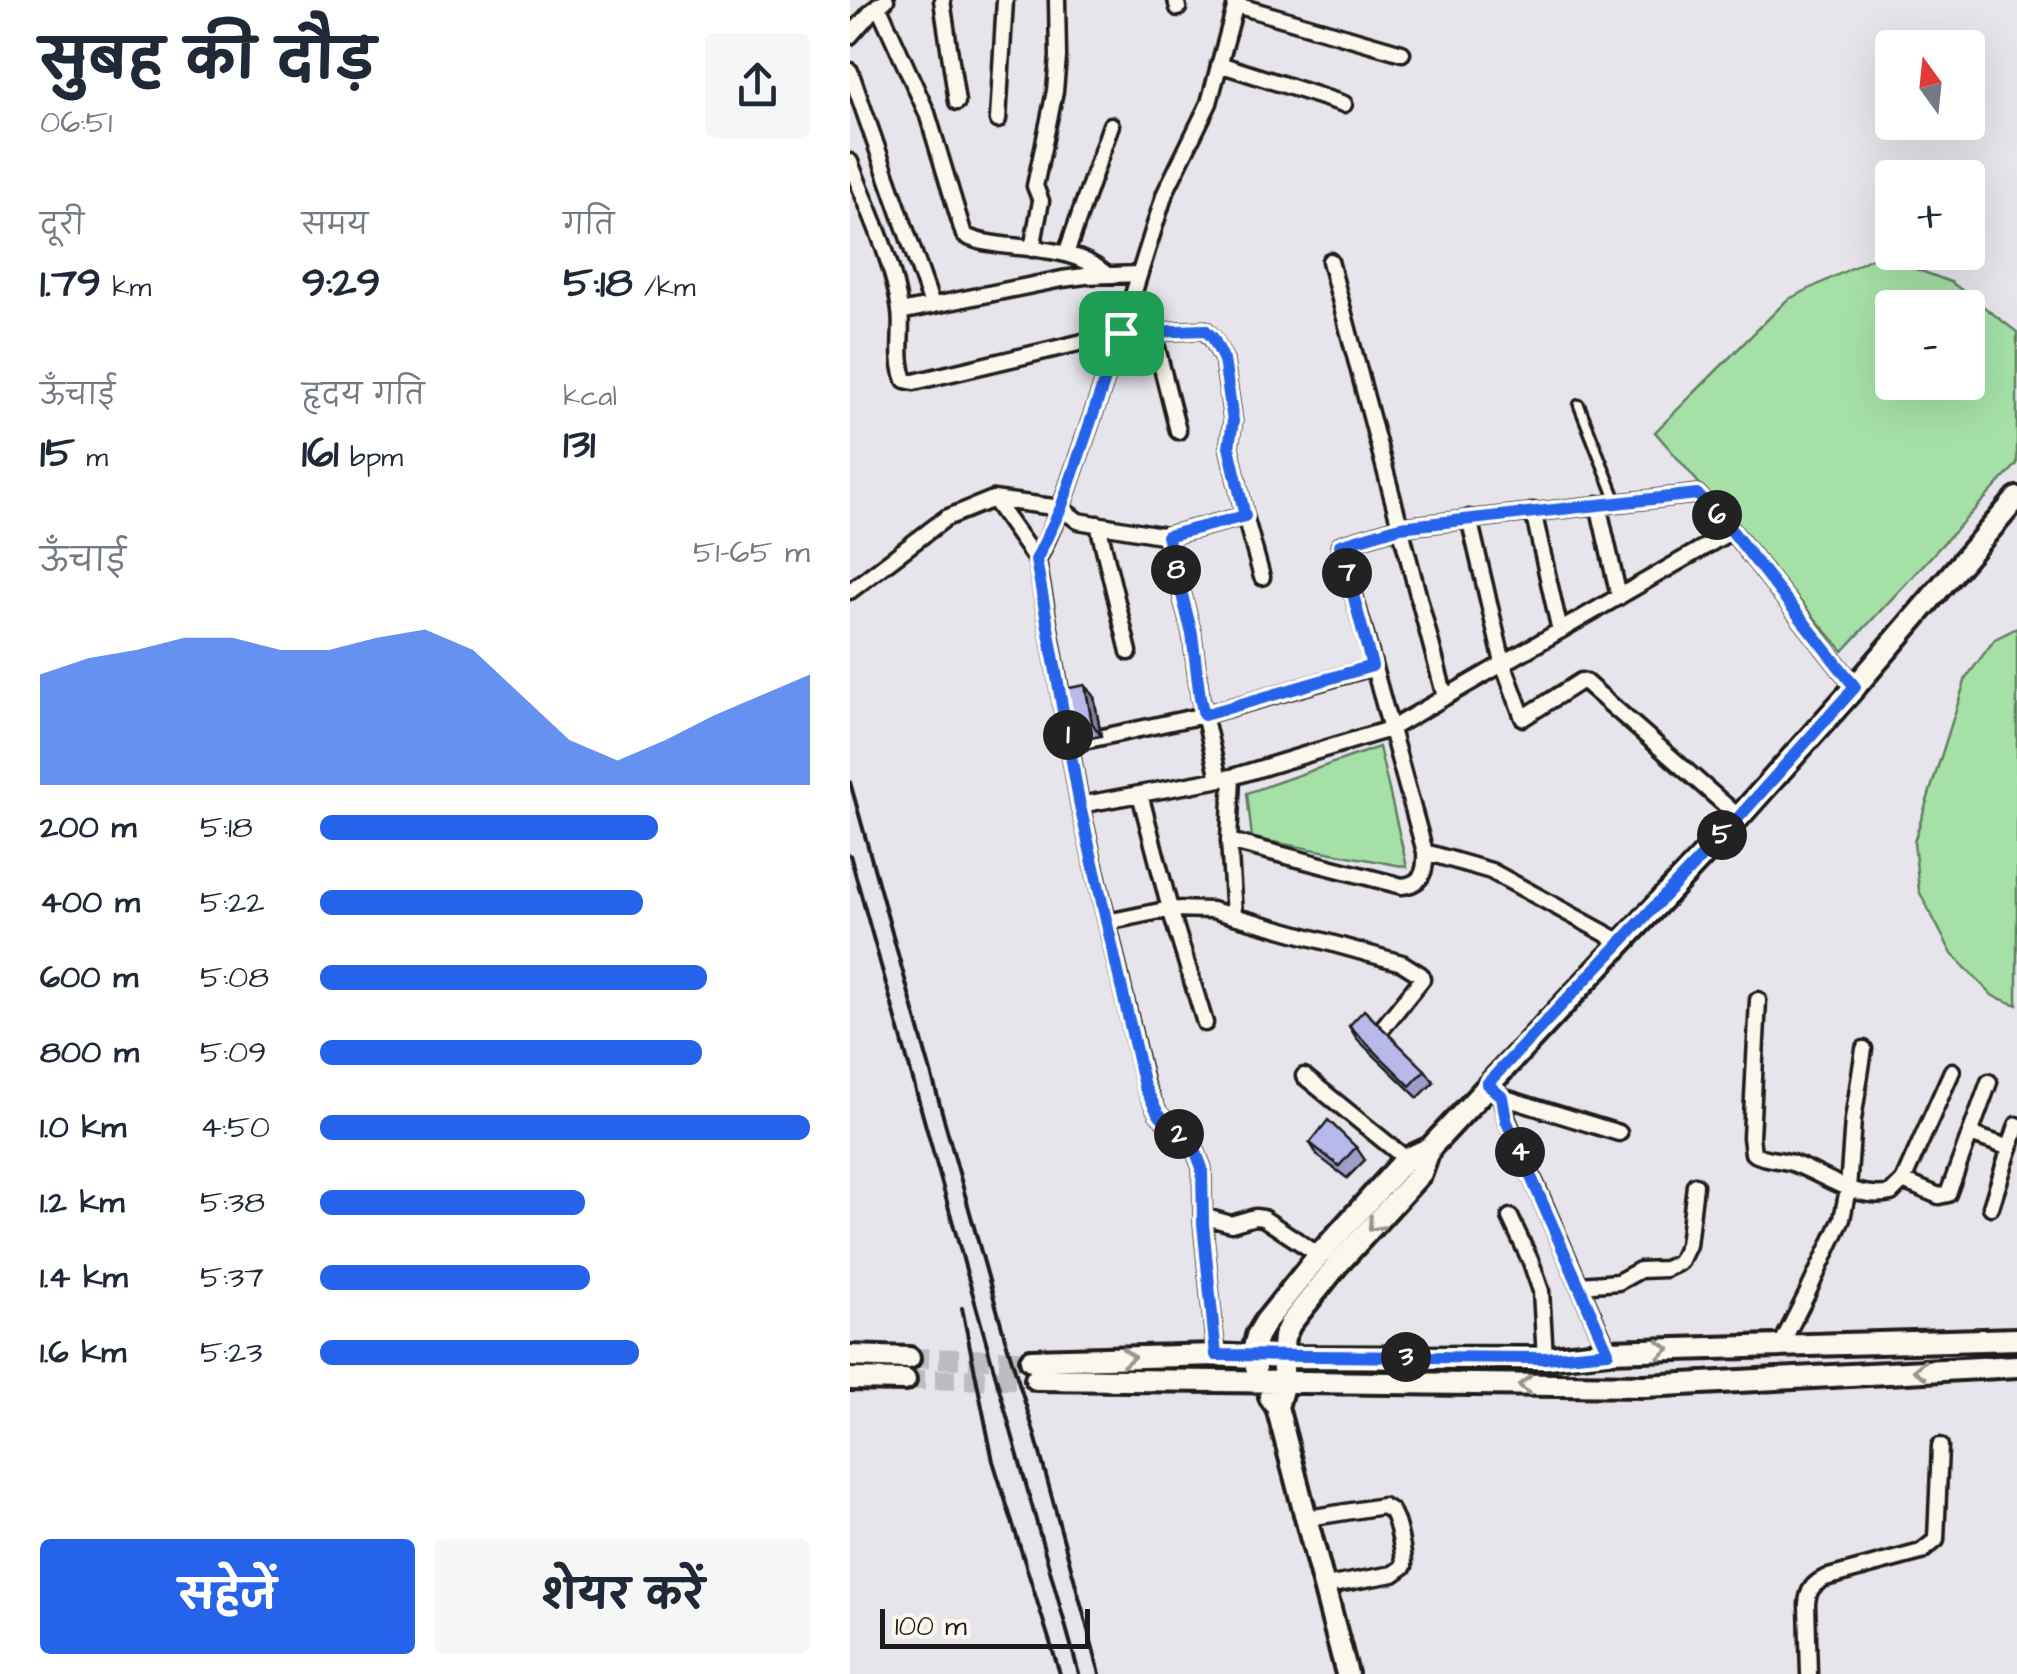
<!DOCTYPE html>
<html lang="hi">
<meta charset="utf-8">
<style>
body{margin:0;font-family:"Architects Daughter","Playpen Sans Deva",sans-serif;background:#f6f6f7;color:#1f2937;height:100vh;display:flex;flex-direction:column;font-size:38px;white-space:nowrap}
*{box-sizing:border-box;margin:0}
p{font-size:32px;color:#747a83}
.icon{flex:none;width:55px;height:55px;fill:none;stroke:currentColor;stroke-width:2;stroke-linecap:round;stroke-linejoin:round}
.map{position:relative;flex:1;overflow:hidden}
.drawer{display:flex;flex-direction:column;background:#fff;width:850px}
.drawer>*{flex:none}
.needle{width:65px;rotate:345deg}
.buttons{position:absolute;left:1025px;top:30px;display:grid;gap:20px}
.buttons a{display:grid;place-items:center;width:110px;height:110px;border-radius:10px;background:#fff;box-shadow:0 10px 40px #0002;font-size:50px}
.scale{position:absolute;left:30px;bottom:25px;width:210px;box-sizing:border-box;padding-left:10px;border:5px solid #1c1c1c;border-top:0;font-size:28px;line-height:35px;white-space:nowrap;color:#1c1c1c;-webkit-text-stroke:8px #fbf7ec;paint-order:stroke}
.pin{position:absolute;display:grid;place-items:center;width:85px;height:85px;color:#fff;margin:-42px;border-radius:20px;box-shadow:0 5px 15px #0006}
.km{position:absolute;width:50px;height:50px;margin:-25px;border-radius:50%;background:#222;color:#fff;font-size:28px;line-height:50px;text-align:center}
.round{display:grid;place-items:center;flex:none;width:105px;height:105px;border-radius:10px;background:#f6f6f7}
.head{display:flex;align-items:center;justify-content:space-between;height:170px;padding:0 40px}
h1{font-size:55px;font-weight:700;line-height:75px}
.figures{display:grid;grid-template-columns:repeat(3,1fr);gap:15px;height:170px;padding:10px 40px}
.figures div{display:grid;align-content:center}
.figures b{font-size:42px;font-weight:700}
.figures small{font-size:28px;font-weight:400}
.figures p{font-size:28px}
.chart{height:280px;padding:20px 40px}
.chart p{display:flex;justify-content:space-between}
.chart svg{width:100%;height:180px;margin-top:10px;fill:#2563eb;opacity:.7}
.cta{display:flex;gap:20px;margin-top:auto;padding:20px 40px}
.cta a{flex:1;height:115px;border-radius:10px;background:#2563eb;color:#fff;font-size:40px;font-weight:700;line-height:115px;text-align:center}
.cta a+a{background:#f6f6f7;color:#1f2937}
ul{padding:0 40px;list-style:none;font-size:32px}
li{display:grid;grid-template-columns:160px 120px 1fr;align-items:center;height:75px}
li i{height:25px;border-radius:12px;background:#2563eb}
main{display:flex;flex:1;min-height:0}
.map>svg:first-child{display:block}
</style>
<main>
<section class="drawer">
<div class="head"><div><h1>सुबह की दौड़</h1><p>06:51</p></div><a class="round"><svg class="icon" aria-label="share" viewBox="0 0 24 24"><path d="M12 15V3M7 8l5-5 5 5M5 13v7h14v-7"/></svg></a></div>
<div class="figures">
<div><p>दूरी</p><b>1.79<small> km</small></b></div>
<div><p>समय</p><b>9:29</b></div>
<div><p>गति</p><b>5:18<small> /km</small></b></div>
</div>
<div class="figures">
<div><p>ऊँचाई</p><b>15<small> m</small></b></div>
<div><p>हृदय गति</p><b>161<small> bpm</small></b></div>
<div><p>kcal</p><b>131</b></div>
</div>
<div class="chart"><p><span>ऊँचाई</span>51–65 m</p>
<svg viewBox="0 0 160 44" preserveAspectRatio="none"><path d="M0 44V17L10 13L20 11L30 8L40 8L50 11L60 11L70 8L80 6L90 11L100 22L110 33L120 38L130 33L140 27L150 22L160 17V44z"/></svg>
</div>
<ul>
<li><b>200 m</b>5:18<i style="width:69%"></i></li>
<li><b>400 m</b>5:22<i style="width:66%"></i></li>
<li><b>600 m</b>5:08<i style="width:79%"></i></li>
<li><b>800 m</b>5:09<i style="width:78%"></i></li>
<li><b>1.0 km</b>4:50<i style="width:100%"></i></li>
<li><b>1.2 km</b>5:38<i style="width:54%"></i></li>
<li><b>1.4 km</b>5:37<i style="width:55%"></i></li>
<li><b>1.6 km</b>5:23<i style="width:65%"></i></li>
</ul>
<div class="cta"><a>सहेजें</a><a>शेयर करें</a></div>
</section>
<div class="map">
<svg width="1167" height="1674" viewBox="0 0 1167 1674">
<rect width="100%" height="100%" fill="#e7e4eb"/>
<filter id="ink" filterUnits="userSpaceOnUse"><feTurbulence type="fractalNoise" baseFrequency=".01" numOctaves="2"/><feDisplacementMap in="SourceGraphic" scale="20" xChannelSelector="R" yChannelSelector="G"/><feConvolveMatrix kernelMatrix="1 2 1 2 8 2 1 2 1" color-interpolation-filters="sRGB"/></filter>
<g filter="url(#ink)">
<path fill="#a5e1a7" stroke="#607e62" stroke-width="2.5" fill-rule="evenodd" d="M1028 255 1101 282 1167 332V464L993 651 805 432 937 300ZM1042 308H1118V382H1042Z
M1167 628V1005L1143 996 1102 954 1069 891 1064 842 1116 678 1145 639Z
M529 747 557 867 402 838 397 793Z"/>
<g fill="none" stroke-linecap="round" stroke-linejoin="round">
<path stroke="#bebcc2" stroke-width="20" stroke-dasharray="20 10" stroke-linecap="butt" d="M59 1358 181 1360
M55 1380 186 1379"/>
<g stroke="#1c1c1c" stroke-width="15">
<path id="lane" d="M729 405 767 502"/>
</g>
<g stroke="#1c1c1c" stroke-width="21">
<path id="street" d="M92 0 107 102
M326 0 328 8
M387 0 359 103 315 193 271 333 211 508 187 561 230 805 382 777 540 729 882 531 1005 687
M28 5 77 113 114 235C126 242 139 243 152 245 190 250 226 249 256 274
M386 5 552 53
M0 36 22 11 36 0
M369 64 494 104
M0 71 82 305
M148 120 155 0
M0 162C18 209 43 259 50 310 53 334 46 357 55 380L64 382 271 333 355 330 363 339 374 360 383 421 379 447 395 516 317 536 228 521 211 508 143 499 96 518 0 591
M182 249 191 201 185 186 205 91 208 57 207 0
M216 254 261 125
M480 261 595 697
M50 312 212 279 235 276 289 274
M303 332 328 431
M143 499 187 561
M748 504 769 597
M683 511 710 631
M395 516 412 577
M619 518 653 663 673 718 731 681 735 682 889 817
M248 524 279 652
M317 536 342 634 350 697 369 779
M220 744 354 715 523 667
M382 777 379 841 552 886C573 884 576 870 575 852L490 545 550 527 847 494 882 531
M290 794 320 909 355 1023
M230 805 295 1086 308 1113 346 1152 352 1168 353 1224 366 1355
M379 841 384 914
M575 852 641 871 771 942
M257 922 320 909 362 910 552 963 571 975 572 979 531 1030
M908 1000 901 1137 903 1153C914 1160 929 1159 942 1163 974 1174 1005 1201 1041 1193L1053 1181 1102 1071
M454 1076 560 1162
M647 1092 652 1097 769 1133
M652 1097 657 1120 758 1351
M1120 1134 1160 1148
M1053 1181 1089 1196 1098 1194 1139 1082
M1141 1207 1167 1125
M353 1216 381 1224 405 1217 413 1218 469 1255
M660 1217 681 1262 691 1291 695 1358
M730 1285 768 1282 790 1270 815 1269 830 1262 838 1245 845 1185
M931 1345 957 1294 992 1219 998 1189 1003 1120 1014 1049
M458 1518 533 1506C536 1508 539 1509 541 1511 548 1520 554 1555 554 1566L543 1574 476 1586
M959 1674 957 1604C958 1590 963 1584 975 1578L1071 1552 1086 1540 1090 1446"/>
</g>
<g stroke="#1c1c1c" stroke-width="28">
<path id="secondary" d="M0 1356 59 1358
M181 1360 366 1355 404 1357 695 1358 758 1351 1167 1339
M406 1367 404 1348 407 1336 416 1321 469 1255 556 1159 580 1148
M0 1379 55 1380
M186 1379 795 1386 1167 1366
M420 1397 427 1407 497 1674
M427 1407 434 1382 432 1357 434 1337 440 1324 487 1265 571 1173 580 1148 889 817 1005 687 1167 498"/>
</g>
<use href="#lane" stroke="#fbf7ec" stroke-width="8"/>
<use href="#street" stroke="#fbf7ec" stroke-width="14"/>
<use href="#secondary" stroke="#fbf7ec" stroke-width="20"/>
<path stroke="#1c1c1c" stroke-width="4" d="M0 782 155 1338 185 1435 250 1674
M0 855 229 1674
M112 1308 143 1461 210 1674"/>
</g>
<path fill="#9e9ec9" stroke="#1c1c1c" stroke-width="2.5" d="M244 697 251 736 224 741 216 728Z
M499 1026 575 1070 584 1082 568 1098 507 1039Z
M460 1143 506 1147 515 1160 497 1178 468 1156Z"/>
<path fill="#8181a4" stroke="#1c1c1c" stroke-width="2.5" d="M235 685 244 697 251 736 242 723Z"/>
<path fill="#b8b8ea" stroke="#1c1c1c" stroke-width="2.5" d="M235 685 242 723 216 728 209 690Z
M514 1010 575 1070 560 1086 499 1026Z
M478 1120 506 1147 489 1166 460 1143Z"/>
<defs><path id="oneway-chevron" d="M-2-3.5L2.5 0L-2 3.5" fill="none" stroke-width="1.6" stroke-linecap="round" stroke-linejoin="round" transform="scale(2.5)"/></defs>
<g stroke="#97948e">
<use href="#oneway-chevron" transform="translate(524 1225) rotate(132)"/>
<use href="#oneway-chevron" transform="translate(813 1349) rotate(-2)"/>
<use href="#oneway-chevron" transform="translate(278 1357) rotate(-2)"/>
<use href="#oneway-chevron" transform="translate(1070 1370) rotate(177)"/>
<use href="#oneway-chevron" transform="translate(675 1385) rotate(-179)"/>
</g>
</g>
<g fill="none" stroke-linecap="round" stroke-linejoin="round" filter="url(#ink)">
<g stroke="#fff" stroke-width="20">
<path id="route" d="M355 330 363 338 374 360 383 421 379 447 395 516 317 536 342 634 350 698 354 715 522 666 490 545 550 527 847 494 882 531 1005 687 889 817 637 1084 652 1097 656 1120 758 1352 695 1358 366 1355 353 1224 352 1168 346 1152 308 1113 294 1086 230 806 186 560 211 508 271 333Z"/>
</g>
<use href="#route" stroke="#2563eb" stroke-width="12"/>
</g>
</svg>
<div class="buttons">
<a><svg class="needle" viewBox="-14 -14 28 28"><path d="M0-13l5 13h-10z" fill="#e53935"/><path d="M0 13l5-13h-10z" fill="#747a83"/></svg></a>
<a>+</a>
<a>−</a>
</div>
<div class="scale">100 m</div>
<div class="pin" style="left:271px;top:333px;background:#1e9e55"><svg class="icon" aria-label="arrive" viewBox="0 0 24 24"><path d="M6 21V4h12l-3 4 3 4H6"/></svg></div>
<b class="km" style="left:218px;top:735px">1</b>
<b class="km" style="left:329px;top:1134px">2</b>
<b class="km" style="left:556px;top:1357px">3</b>
<b class="km" style="left:670px;top:1152px">4</b>
<b class="km" style="left:872px;top:835px">5</b>
<b class="km" style="left:867px;top:515px">6</b>
<b class="km" style="left:497px;top:573px">7</b>
<b class="km" style="left:326px;top:570px">8</b>
</div>
</main>
